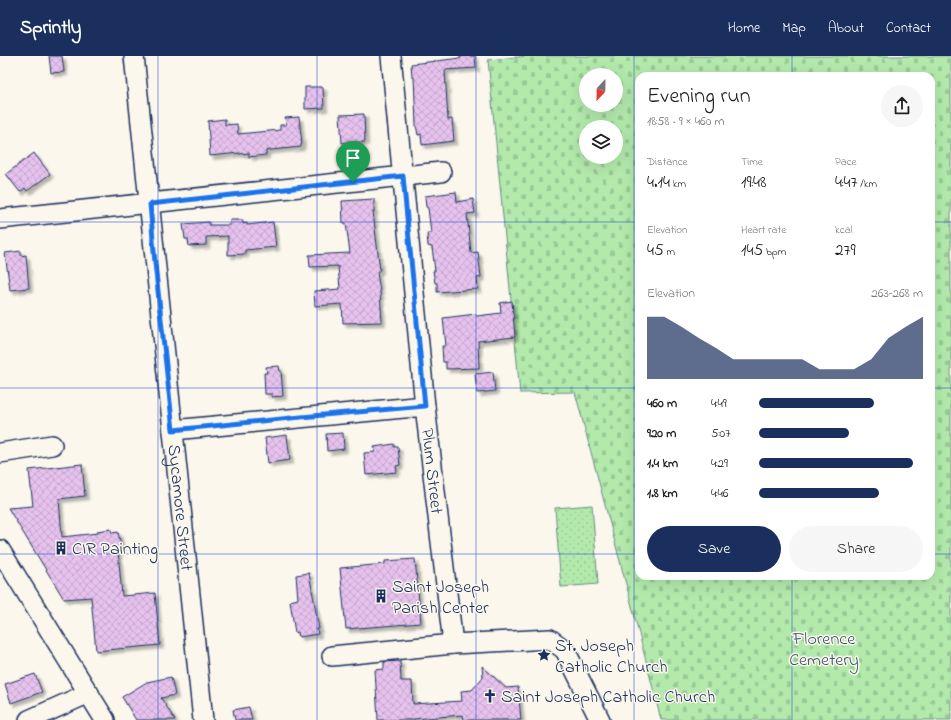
<!DOCTYPE html>
<meta charset="utf-8">
<style>
body{margin:0;font-family:"Indie Flower",sans-serif;background:#f6f6f6;color:#202124;height:100vh;display:flex;flex-direction:column;font-size:15px;white-space:nowrap}
*{box-sizing:border-box;margin:0}
p{font-size:13px;color:#757577}
.icon{flex:none;width:22px;height:22px;fill:none;stroke:currentColor;stroke-width:2;stroke-linecap:round;stroke-linejoin:round}
.map{position:relative;flex:1;overflow:hidden}
.side{position:absolute;left:635px;top:16px;width:300px;height:508px;display:flex;flex-direction:column;background:#fff;border-radius:12px;box-shadow:0 4px 16px #0002}
.side>*{flex:none}
.needle{width:26px;rotate:202deg}
.fabs{position:absolute;left:579px;top:12px;display:grid;gap:8px}
.fabs a{display:grid;place-items:center;width:44px;height:44px;border-radius:50%;background:#fff;box-shadow:0 4px 16px #0002;font-size:20px}
.pin{position:absolute;display:grid;place-items:center;width:34px;height:34px;color:#fff;margin:-41px -17px;border-radius:50% 50% 50% 0;rotate:-45deg;box-shadow:0 0 4px #0007}
.pin .icon{rotate:45deg}
.round{display:grid;place-items:center;flex:none;width:42px;height:42px;border-radius:21px;background:#f6f6f6}
.summary{display:flex;align-items:center;justify-content:space-between;height:68px;padding:0 12px}
h1{font-size:22px;font-weight:600;line-height:30px}
.stats{display:grid;grid-template-columns:repeat(3,1fr);gap:6px;height:68px;padding:4px 12px}
.stats div{display:grid;align-content:center}
.stats b{font-size:17px;font-weight:600}
.stats small{font-size:11px;font-weight:400}
.stats p{font-size:11px}
.chart{height:112px;padding:8px 12px}
.chart p{display:flex;justify-content:space-between}
.chart svg{width:100%;height:72px;margin-top:4px;fill:#1b2f5e;opacity:.7}
.cta{display:flex;gap:8px;margin-top:auto;padding:8px 12px}
.cta a{flex:1;height:46px;border-radius:24px;background:#1b2f5e;color:#fff;font-size:16px;font-weight:600;line-height:46px;text-align:center}
.cta a+a{background:#f6f6f6;color:#202124}
ul{padding:0 12px;list-style:none;font-size:13px}
li{display:grid;grid-template-columns:64px 48px 1fr;align-items:center;height:30px}
li i{height:10px;border-radius:5px;background:#1b2f5e}
header{display:flex;align-items:center;gap:24px;box-sizing:border-box;height:56px;padding:0 20px;background:#1b2f5e;color:#fff}
header strong{font-size:19px}
nav{display:flex;gap:22px;margin-inline-start:auto;font-size:14px}
.map>svg:first-child{display:block}
</style>
<header>
<strong>Sprintly</strong>
<nav><a>Home</a><a>Map</a><a>About</a><a>Contact</a></nav>
</header>
<div class="map">
<svg width="951" height="664" viewBox="0 0 951 664">
<defs>
<pattern id="cemetery-stones" width="16" height="16" patternUnits="userSpaceOnUse"><rect width="16" height="16" fill="#b3eaac"/><path d="M2 7V4a2 2 0 0 1 4 0v3zM10 15v-3a2 2 0 0 1 4 0v3z" fill="#99c996"/></pattern>
<pattern id="park-dots" width="8" height="8" patternUnits="userSpaceOnUse"><rect width="8" height="8" fill="#b3eaac"/><path d="M2 2h.1M6 6h.1" fill="none" stroke="#99c996" stroke-width="1.8" stroke-linecap="round"/></pattern>
<pattern id="building-cross-hatch" width="8" height="8" patternUnits="userSpaceOnUse"><rect width="8" height="8" fill="#e6c2ed"/><path d="M0 0l8 8M0 8l8-8" fill="none" stroke="#c5a7ce"/></pattern>
<filter id="shadow"><feDropShadow dx="3.5" dy="3.5" stdDeviation="1" flood-color="#0004"/></filter>
</defs>
<rect width="100%" height="100%" fill="#fbf7ec"/>
<filter id="ink" filterUnits="userSpaceOnUse"><feTurbulence type="fractalNoise" baseFrequency=".025" numOctaves="2"/><feDisplacementMap in="SourceGraphic" scale="8" xChannelSelector="R" yChannelSelector="G"/><feConvolveMatrix kernelMatrix="1 2 1 2 8 2 1 2 1" color-interpolation-filters="sRGB"/></filter>
<g filter="url(#ink)">
<path fill="url(#cemetery-stones)" stroke="#678c85" fill-rule="evenodd" d="M527 0H951V664H661L634 558 575 336 520 337 488 4ZM586 19H616V49H586ZM639 20H931V520H639ZM586 71H616V101H586Z"/>
<path fill="url(#park-dots)" stroke="#678c85" d="M592 449 598 528 561 531 555 452Z"/>
<path fill="url(#building-cross-hatch)" stroke="#1b2f5e" filter="url(#shadow)" d="M49 0H62L64 16 51 17Z
M460 0H475L476 12 445 14 448 64 452 63 454 85 422 89 421 78 418 79 416 69 414 21H412L411 8 461 2Z
M305 31H323L324 52 305 53Z
M364 58 365 86 342 87 340 59Z
M299 61 302 88H301V91L271 94 266 95V99L249 101V97L239 98V97L210 100 208 65 225 63V69L237 68 238 78 280 74V69H286L285 62Z
M34 97 50 118 27 135 25 132 20 136 6 118Z
M456 136 457 146 473 143 475 157 467 158 471 197 478 196 481 221 477 222 478 233 437 236V227H435L433 215H435L432 191 428 190 427 177H431L428 152 426 151 425 140Z
M374 143V156H373L380 214 377 216 380 236 382 266 343 267 342 248 315 250 314 235 340 233 338 210 310 211 309 199 350 197 346 167H343L342 145Z
M230 164H243V168L247 167V169L273 166 276 191 245 194V198L228 199V180L206 181V189L189 190 188 183H185L183 168 209 166V169H230Z
M21 195V200L26 199 29 232 10 234 5 197Z
M512 245 515 281 478 285 479 312 446 313V306H443L442 290H446L443 262 476 258 477 260 501 257 500 247Z
M279 310 280 315H281L283 340 272 341V338H265L264 317H267L266 311Z
M493 316 495 335 477 337 475 318Z
M343 377 344 393 327 395 326 378Z
M287 379 290 404 268 407 265 382Z
M394 388V391H398L400 409 396 410 397 416 366 419 364 397 375 396 374 391Z
M82 408 85 440 59 443 62 481 98 477 97 475 111 473 112 477 118 476 122 494 118 495 122 540 155 537 160 589 96 595 91 541 64 543 8 452 33 450 29 414Z
M415 503 421 567 346 573 340 512 385 508V505Z
M309 517 319 573H317L318 578 299 581 298 576 295 577 290 545 298 543 296 519Z
M400 605 401 625H412L413 648 462 645 461 635 472 634 483 621 482 610 506 632 518 631 521 664H464L463 659 414 663V664H378L375 614 384 613V606Z
M35 618 42 636 11 647 5 628Z
M171 621 175 639 161 642 175 664H136L122 641 147 626Z
M249 651 252 664H235L233 654Z"/>
<g fill="none" stroke-linecap="round" stroke-linejoin="round">
<g stroke="#1b2f5e" stroke-width="22">
<g id="minor">
<path id="s1" d="M134 0 203 664"/>
<path id="s2" d="M391 0 425 350 453 588"/>
<path d="M0 163 441 116"/>
<path d="M173 374 425 350"/>
<path d="M0 397 52 389"/>
<path d="M0 494 105 664"/>
<path d="M332 600 453 588 550 583 565 594 600 664"/>
<path d="M29 664 89 637"/>
</g>
</g>
<use href="#minor" stroke="#fbf7ec" stroke-width="19"/>
</g>
</g>
<g fill="none" stroke-linecap="round" stroke-linejoin="round" filter="url(#ink)">
<g stroke="#fff" stroke-width="8">
<path id="route" d="M403 120 425 350 301 361 173 374 155 207 150 148Z"/>
</g>
<use href="#route" stroke="#1a73e8" stroke-width="5"/>
</g>
<path fill="none" stroke="#1d4ed8" stroke-width="1" stroke-opacity="0.55" d="M158 0V664M317 0V664M476 0V664M634 0V664M792 0V20M0 166H639M931 166H951M0 332H639M931 332H951M0 498H639M931 498H951M792 520V664"/>
<defs>
<g id="building-bare" transform="scale(1.08)"><path d="M-4-6H4V6H1V3H-1V6H-4ZM-2.5-4.3h1.7v1.8h-1.7ZM.8-4.3h1.7v1.8H.8ZM-2.5-1h1.7V.8h-1.7ZM.8-1h1.7V.8H.8Z" fill="#1b2f5e" stroke="#fbf7ec" stroke-width="2.5" paint-order="stroke"/></g>
<g id="sight-bare" transform="scale(1.08)"><path d="M0-6L1.8-2.2L6-1.7L2.9 1.2L3.7 5.4L0 3.3L-3.7 5.4L-2.9 1.2L-6-1.7L-1.8-2.2Z" fill="#1b2f5e" stroke="#fbf7ec" stroke-width="2.5" paint-order="stroke"/></g>
<g id="church-bare" transform="scale(1.08)"><path d="M-1.2-6h2.4v3.5h3.3v2.4h-3.3V6h-2.4V-.1h-3.3v-2.4h3.3Z" fill="#1b2f5e" stroke="#fbf7ec" stroke-width="2.5" paint-order="stroke"/></g>
</defs>
<g fill-rule="evenodd">
<use href="#building-bare" x="61" y="492"/>
<use href="#building-bare" x="381" y="540"/>
<use href="#sight-bare" x="544" y="599"/>
<use href="#church-bare" x="490" y="640"/>
</g>
<g text-anchor="middle" stroke-width="3" stroke-linejoin="round" paint-order="stroke">
<g font-size="18" fill="#1b2f5e" stroke="#fbf7ec">
<text dy="6" stroke="none"><textPath href="#s2" startOffset="417">Plum Street</textPath></text>
<text dy="6" stroke="none"><textPath href="#s1" startOffset="454">Sycamore Street</textPath></text>
</g>
<g font-size="18" fill="#1b2f5e" stroke="#fbf7ec" text-anchor="start">
<text x="72" y="498">CIR Painting</text>
<text x="392" y="536">Saint Joseph<tspan x="392" dy="21">Parish Center</tspan></text>
<text x="555" y="595">St. Joseph<tspan x="555" dy="21">Catholic Church</tspan></text>
<text x="501" y="646">Saint Joseph Catholic Church</text>
</g>
<g font-size="18" fill="#39546e" stroke="#fbf7ec">
<text x="824" y="588">Florence<tspan x="824" dy="21">Cemetery</tspan></text>
</g>
</g>
</svg>
<div class="fabs">
<a><svg class="needle" viewBox="-14 -14 28 28"><path d="M0-13l5 13h-10z" fill="#e53935"/><path d="M0 13l5-13h-10z" fill="#757577"/></svg></a>
<a><svg class="icon" aria-label="layers" viewBox="0 0 24 24"><path d="M12 4l9 5-9 5-9-5zM3 14l9 5 9-5"/></svg></a>
</div>
<div class="pin" style="left:353px;top:126px;background:#1e9e55"><svg class="icon" aria-label="arrive" viewBox="0 0 24 24"><path d="M6 21V4h12l-3 4 3 4H6"/></svg></div>
<section class="side">
<div class="summary"><div><h1>Evening run</h1><p>18:58 · 9 × 460 m</p></div><a class="round"><svg class="icon" aria-label="share" viewBox="0 0 24 24"><path d="M12 15V3M7 8l5-5 5 5M5 13v7h14v-7"/></svg></a></div>
<div class="stats">
<div><p>Distance</p><b>4.14<small> km</small></b></div>
<div><p>Time</p><b>19:48</b></div>
<div><p>Pace</p><b>4:47<small> /km</small></b></div>
</div>
<div class="stats">
<div><p>Elevation</p><b>45<small> m</small></b></div>
<div><p>Heart rate</p><b>145<small> bpm</small></b></div>
<div><p>kcal</p><b>279</b></div>
</div>
<div class="chart"><p><span>Elevation</span>263–268 m</p>
<svg viewBox="0 0 160 44" preserveAspectRatio="none"><path d="M0 44V6L10 6L20 12L30 19L40 25L50 32L60 32L70 32L80 32L90 32L100 38L110 38L120 38L130 32L140 19L150 12L160 6V44z"/></svg>
</div>
<ul>
<li><b>460 m</b>4:49<i style="width:70%"></i></li>
<li><b>920 m</b>5:07<i style="width:55%"></i></li>
<li><b>1.4 km</b>4:29<i style="width:94%"></i></li>
<li><b>1.8 km</b>4:46<i style="width:73%"></i></li>
</ul>
<div class="cta"><a>Save</a><a>Share</a></div>
</section>
</div>
